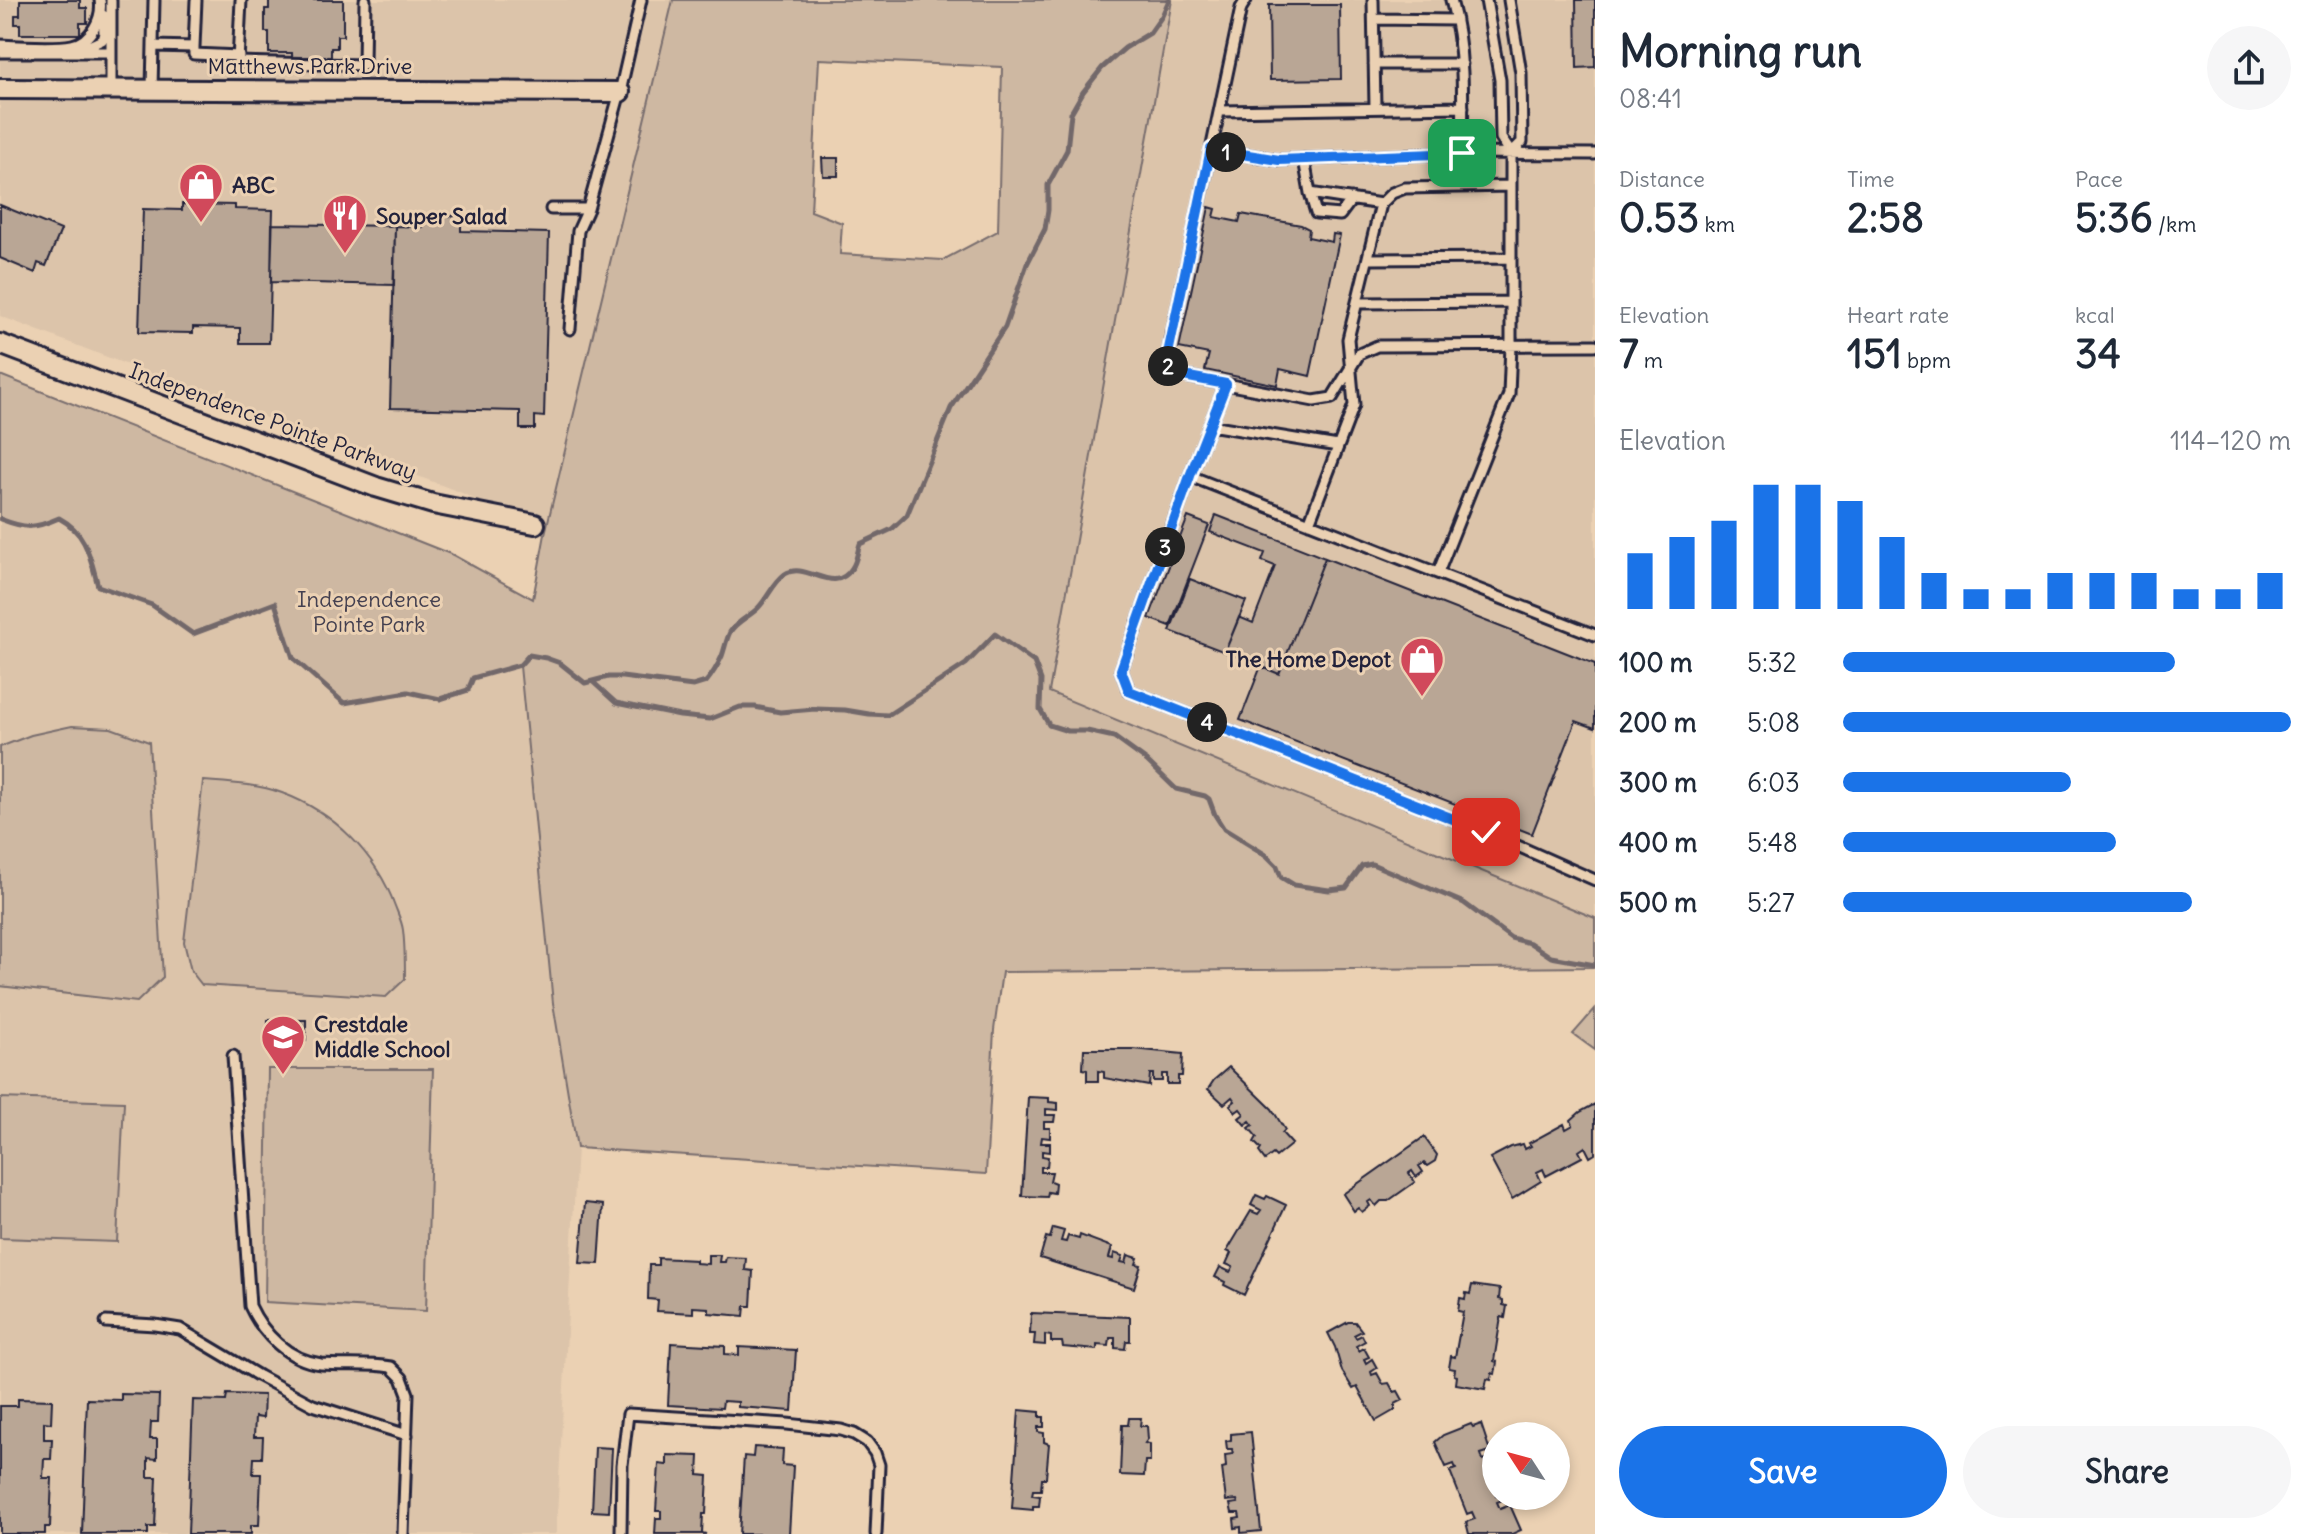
<!DOCTYPE html>
<meta charset="utf-8">
<style>
body{margin:0;font-family:Delius,sans-serif;background:#f6f6f7;color:#1f2937;height:100vh;display:flex;flex-direction:column;font-size:30px;white-space:nowrap}
*{box-sizing:border-box;margin:0}
p{font-size:26px;color:#747a83}
.icon{flex:none;width:44px;height:44px;fill:none;stroke:currentColor;stroke-width:2;stroke-linecap:round;stroke-linejoin:round}
.map{position:relative;flex:1;overflow:hidden}
.sheet{display:flex;flex-direction:column;background:#fff;width:720px}
.sheet>*{flex:none}
.needle{width:52px;rotate:306deg}
.buttons{position:absolute;left:1482px;top:1422px;display:grid;gap:16px}
.buttons a{display:grid;place-items:center;width:88px;height:88px;border-radius:50%;background:#fff;box-shadow:0 4px 12px #0003;font-size:40px}
.pin{position:absolute;display:grid;place-items:center;width:68px;height:68px;color:#fff;margin:-34px;border-radius:16px;box-shadow:0 4px 12px #0006}
.km{position:absolute;width:40px;height:40px;margin:-20px;border-radius:50%;background:#222;color:#fff;font-size:22px;line-height:40px;text-align:center}
.round{display:grid;place-items:center;flex:none;width:84px;height:84px;border-radius:42px;background:#f6f6f7}
.head{display:flex;align-items:center;justify-content:space-between;height:136px;padding:0 24px}
h1{font-size:44px;font-weight:800;line-height:60px}
.metrics{display:grid;grid-template-columns:repeat(3,1fr);gap:12px;height:136px;padding:8px 24px}
.metrics div{display:grid;align-content:center}
.metrics b{font-size:40px;font-weight:800}
.metrics small{font-size:22px;font-weight:400}
.metrics p{font-size:22px}
.chart{height:224px;padding:16px 24px}
.chart p{display:flex;justify-content:space-between}
.chart svg{width:100%;height:144px;margin-top:8px;stroke:#1a73e8;stroke-width:6}
.button{display:flex;gap:16px;margin-top:auto;padding:16px 24px}
.button a{flex:1;height:92px;border-radius:48px;background:#1a73e8;color:#fff;font-size:32px;font-weight:800;line-height:92px;text-align:center}
.button a+a{background:#f6f6f7;color:#1f2937}
ul{padding:0 24px;list-style:none;font-size:26px}
li{display:grid;grid-template-columns:128px 96px 1fr;align-items:center;height:60px}
li i{height:20px;border-radius:10px;background:#1a73e8}
main{display:flex;flex:1;min-height:0}
.map>svg:first-child{display:block}
</style>
<main>
<div class="map">
<svg width="1595" height="1534" viewBox="0 0 1595 1534">
<rect width="100%" height="100%" fill="#ebd1b3"/>
<filter id="ink" filterUnits="userSpaceOnUse"><feTurbulence type="fractalNoise" baseFrequency=".0125" numOctaves="2"/><feDisplacementMap in="SourceGraphic" scale="16" xChannelSelector="R" yChannelSelector="G"/><feConvolveMatrix kernelMatrix="1 2 1 2 8 2 1 2 1" color-interpolation-filters="sRGB"/></filter>
<g filter="url(#ink)">
<path fill="#dcc4aa" d="M0 0H673L545 534 462 493 0 316Z
M1172 0H1595V918L1049 692Z
M59 518 74 526 85 543 98 585 152 605 192 634 275 603 293 658 344 703 408 692 440 699 473 678 520 665 553 1003 577 1148 556 1534H0V519L18 526 39 527Z"/>
<path fill="#ceb8a2" stroke="#786d6e" stroke-width="2" fill-rule="evenodd" d="M673 0H1172L1049 692 1595 918V967L1002 972 994 1030 986 1174 577 1148 553 1003 520 666 473 678 468 690 440 699 407 692 344 703 293 658 275 603 193 634 152 605 98 586C90 557 87 533 59 518 34 529 26 529 0 519V375L453 555 533 599 545 534ZM819 59 1002 67 998 231 943 260 840 254 842 223 811 211Z
M72 726 111 728 149 742 163 977 137 1002 0 986V747L31 735Z
M203 781C228 783 257 784 282 793 334 812 376 854 395 906 398 914 402 922 403 930 405 946 405 962 405 979L386 997 202 985 191 971 184 942Z
M1595 1009V1050L1573 1034Z
M268 1069H433L426 1311 265 1302Z
M0 1098 124 1102 117 1242 0 1238Z"/>
<g fill="none" stroke-linecap="round" stroke-linejoin="round">
<path stroke="#72676a" stroke-width="5" d="M0 519C26 529 34 529 59 518 87 533 90 557 98 586L152 605 193 634 275 603 293 658 344 703 408 692 440 699 468 690 473 678 520 665 529 655 546 658 560 663 585 683 608 677H622L693 686 706 682C712 675 718 665 722 656 725 648 726 640 730 632 737 621 749 617 758 608 768 598 773 583 785 574 806 560 834 597 852 568 857 561 857 552 860 544L892 529 907 515 951 408 1005 327 1027 264 1045 229 1048 210V185L1067 150 1071 113 1083 92 1102 68 1125 48 1150 33 1162 16 1169 0
M593 682 616 703 680 716 710 719 740 707H755L780 712 815 709 845 710 869 714 888 715 966 664 995 634 1034 662 1041 680 1040 709 1049 725 1068 731H1087L1114 737 1147 761 1176 789 1205 796 1209 799 1215 815 1224 829 1266 855 1277 866 1281 877 1294 885 1329 890 1346 888 1362 866 1372 864 1464 903 1511 938 1530 943 1551 957 1595 965"/>
</g>
<path fill="#b9a695" stroke="#22223b" stroke-width="2" d="M20 0H80V8H87V23H80V34H20V24H15V15H20Z
M269 0H343V36H337V48H331V57H292V53H269V32H265V9H269Z
M1576 0H1595V67L1577 68Z
M1269 5H1340L1341 79 1270 80Z
M822 158H838V176H823Z
M182 204 235 205V209L273 210 269 343H240V328L193 327V333L139 332 143 209 182 210Z
M0 205 61 230 46 266 38 263 35 273 0 258Z
M1209 207 1216 209 1214 217 1239 222 1241 214 1301 225 1309 229 1308 237 1332 242 1333 234 1340 235 1310 376 1280 369 1277 385 1205 370 1209 354 1179 348Z
M422 215 461 216V231L549 233 544 417 535 416V429H520V411L390 408 395 226 422 227Z
M272 224 395 226 394 285 271 282Z
M1216 515 1325 558 1279 674 1225 652 1239 617 1253 623 1275 566 1262 561 1265 553 1210 532Z
M1188 517 1209 525 1170 626 1149 618Z
M1325 558 1595 664V728L1576 721 1532 834 1240 720 1261 666 1279 674Z
M1190 579 1246 601 1225 652 1170 631Z
M268 1020H306V1041L268 1042Z
M1084 1049H1133L1183 1054 1182 1076H1178V1084H1167V1074H1162V1081H1153V1074H1150L1149 1086 1104 1078V1072L1098 1071V1081H1087V1070L1083 1069Z
M1229 1067 1272 1109 1285 1130 1282 1133 1292 1144 1276 1157 1273 1154 1265 1160 1259 1152 1261 1149 1254 1142 1257 1137 1249 1128 1253 1125 1250 1121 1245 1125 1239 1118 1244 1114 1240 1109 1236 1112 1230 1105 1235 1101 1232 1097 1224 1104 1208 1089 1214 1080Z
M1028 1097 1049 1098V1102L1058 1103V1110L1046 1109V1115H1055L1054 1122H1044V1128H1050V1138L1042 1137 1041 1143H1050V1152L1042 1151V1156L1048 1157 1047 1167H1041V1172H1052L1050 1181 1055 1183 1054 1193 1048 1192 1047 1197 1022 1196Z
M1595 1104V1154L1590 1157 1585 1147 1579 1151 1582 1157 1546 1176 1543 1169 1537 1172 1541 1181 1512 1199 1490 1158 1511 1147 1523 1144 1525 1149 1531 1146 1529 1143 1564 1124 1566 1129 1573 1125 1571 1120 1580 1112Z
M1424 1137 1437 1155 1435 1161 1427 1166 1424 1163 1419 1166 1423 1172 1416 1177 1412 1171 1409 1173 1415 1182 1388 1201H1381L1376 1206 1371 1200 1368 1202 1370 1206 1362 1212 1358 1208 1354 1211 1343 1194Z
M1256 1195 1265 1199 1267 1196 1286 1205 1244 1295 1224 1285 1225 1282 1215 1277 1220 1267 1230 1272 1233 1267 1226 1264 1231 1253 1227 1251 1251 1211 1258 1214 1261 1210 1251 1205Z
M585 1203 603 1205 599 1264 580 1263Z
M1053 1228 1064 1231 1061 1241 1066 1242 1068 1236 1079 1239 1080 1235 1112 1247 1109 1258 1113 1259 1114 1253 1123 1256 1121 1262 1126 1263 1128 1255 1138 1258 1136 1264 1141 1265 1134 1288 1040 1258 1046 1237 1050 1238Z
M708 1255H720L719 1262H725L726 1257 746 1258 745 1270 753 1271 751 1306H745L744 1316 709 1313V1308L693 1307V1313L657 1311 658 1300 648 1299 649 1265H658V1258L696 1260V1263L708 1264Z
M1472 1285 1500 1289 1499 1299 1503 1300V1305L1507 1306 1505 1318 1501 1317 1494 1361 1497 1362 1495 1374 1492 1373 1491 1380 1487 1379 1485 1389 1456 1384 1457 1376 1454 1375 1455 1369 1449 1368 1451 1356 1455 1357 1463 1312 1458 1311 1460 1298 1465 1299 1466 1293 1470 1294Z
M1031 1313 1130 1317V1341H1126L1125 1349 1115 1348V1338H1110L1109 1346 1097 1345V1350L1063 1347 1062 1342H1051V1336L1045 1335V1345L1034 1344 1035 1334H1030Z
M1348 1322H1355L1362 1331 1354 1335 1356 1338 1362 1335 1365 1341 1356 1346 1359 1351 1364 1348 1369 1357 1364 1359 1366 1363 1372 1359 1377 1368 1371 1372 1372 1375 1377 1373 1383 1384 1389 1383 1394 1392 1398 1391 1403 1400 1395 1404V1410L1376 1421 1357 1387 1353 1389 1342 1371 1335 1347 1328 1333Z
M671 1343 725 1346V1354L739 1355V1347L796 1350 792 1411 738 1407V1402L723 1401 722 1408 668 1405Z
M121 1394 159 1395 158 1422H151L150 1439H157V1459L148 1458V1477H157L155 1527H148V1534H82L87 1399 121 1400Z
M227 1394 264 1395 263 1418 255 1417 254 1437H263L262 1458H254L253 1474H261L259 1525H251V1534H188L193 1400 226 1401Z
M18 1399 52 1400 51 1423 44 1422V1439H52L51 1459H44L43 1478H52L50 1527H45V1534H0V1406H18Z
M1019 1410 1040 1412V1417H1044V1427H1038V1432L1044 1433V1442L1049 1444 1046 1478H1042L1041 1490H1033L1032 1495 1040 1496 1039 1506H1033V1510L1012 1508Z
M1129 1418H1141L1140 1426H1147L1148 1439 1145 1443 1150 1444V1461H1145L1144 1476 1120 1475 1122 1425H1128Z
M1471 1424 1473 1427 1481 1424 1490 1451 1481 1454 1483 1460 1489 1458 1496 1476V1496H1504L1505 1499 1497 1502 1500 1509 1510 1505 1521 1530 1512 1534H1469L1466 1522 1475 1519 1472 1512 1467 1514 1450 1471 1456 1469 1454 1464 1446 1467 1435 1442 1443 1435Z
M1251 1432 1261 1531 1241 1533V1527L1235 1528 1234 1519 1240 1518 1239 1513H1232L1230 1504 1238 1503 1237 1500 1226 1501 1222 1468 1226 1467 1225 1455 1233 1454 1232 1449H1227L1226 1441 1231 1440V1434Z
M595 1447 612 1448 609 1512 592 1511Z
M754 1447 783 1449 782 1465 793 1466 789 1534H739L744 1456 753 1457Z
M667 1455 699 1456 698 1475 708 1476 706 1514H703L702 1533 706 1534H655L656 1518H661V1511H656L659 1464 667 1465Z"/>
<g fill="none" stroke-linecap="round" stroke-linejoin="round">
<g stroke="#22223b" stroke-width="15">
<path id="service" d="M241 0 238 62 364 65 365 0
M1246 0 1241 8 1166 363 1173 374 1314 401 1332 398 1359 354 1377 346 1595 345
M1373 0 1375 107
M1451 0C1465 50 1463 101 1462 153
M1486 0 1500 80 1501 138 1511 153 1522 142 1521 73 1509 0
M1374 19 1456 20
M0 45C16 46 57 48 72 45 91 41 103 18 100 0
M73 45 89 46 102 40 104 33 103 15
M153 46 194 47 196 0
M194 47V54L239 56
M0 52H111V0
M111 52V89
M1374 64H1462
M152 89 154 0
M1220 111 1463 107
M1211 149 1279 160 1462 153 1595 154
M1304 159 1310 193 1381 204
M1310 193 1316 213 1340 215 1352 199
M551 209H588L620 92 641 0
M1369 259 1511 258
M1357 303 1511 302
M570 329 578 231 588 209
M1210 425 1338 446
M1190 476 1226 384
M1309 523 1354 405 1348 339 1381 204 1392 193 1405 188 1511 186
M1438 573 1509 394 1511 345V153
M1595 635 1190 476 1121 670 1129 691 1486 832 1595 880
M233 1056 250 1306C263 1334 288 1360 321 1364 344 1366 368 1363 391 1367L402 1378 408 1394 403 1534
M106 1322 155 1325 180 1329 259 1376 313 1405 407 1435
M621 1534 622 1465 628 1414 787 1424 841 1430 854 1434 867 1442 875 1453 879 1465 876 1534"/>
</g>
<g stroke="#22223b" stroke-width="24">
<path id="minor" d="M0 89 620 92
M0 344 376 487 433 504 535 524"/>
</g>
<use href="#service" stroke="#ebd1b3" stroke-width="9"/>
<use href="#minor" stroke="#ebd1b3" stroke-width="18"/>
</g>
</g>
<g fill="none" stroke-linecap="round" stroke-linejoin="round" filter="url(#ink)">
<g stroke="#fff" stroke-width="16">
<path id="route" d="M1462 153 1279 160 1211 149 1166 363 1173 374 1226 384 1190 476 1121 670 1129 691 1486 832"/>
</g>
<use href="#route" stroke="#1a73e8" stroke-width="10"/>
</g>
<defs>
<g id="shop-pin" transform="scale(2.3)"><path d="M0 17L-7.5 6A9.5 9.5 0 1 1 7.5 6Z" fill="#d1495b" stroke="#ebd1b3"/><path d="M-5-2.5h2.3a2.7 3.5 0 0 1 5.4 0H5L5.5 6h-11ZM-1.5-2.5h3a1.5 2.3 0 0 0-3 0Z" fill="#fff"/></g>
<g id="restaurant-pin" transform="scale(2.3)"><path d="M0 17L-7.5 6A9.5 9.5 0 1 1 7.5 6Z" fill="#d1495b" stroke="#ebd1b3"/><path d="M-5-6h1v4h1v-4h1v4h1v-4h1v5L-1.5 .5V6h-2V.5L-5-1ZM5-6V6H3V1.5H1.5Q1.5-4 5-6Z" fill="#fff"/></g>
<g id="school-pin" transform="scale(2.3)"><path d="M0 17L-7.5 6A9.5 9.5 0 1 1 7.5 6Z" fill="#d1495b" stroke="#ebd1b3"/><path d="M0-5L7-2L0 1L-7-2ZM-4 1L0 2.5L4 1V4Q0 6-4 4Z" fill="#fff"/></g>
</defs>
<g fill-rule="evenodd">
<use href="#shop-pin" x="201" y="185"/>
<use href="#restaurant-pin" x="345" y="216"/>
<use href="#shop-pin" x="1422" y="659"/>
<use href="#school-pin" x="283" y="1037"/>
</g>
<g text-anchor="middle" stroke-width="6" stroke-linejoin="round" paint-order="stroke">
<g font-size="22" fill="#22223b" stroke="#ebd1b3">
<text x="310" y="74">Matthews Park Drive</text>
<text transform="translate(273 421) rotate(20)" y="8">Independence Pointe Parkway</text>
</g>
<g font-size="22" font-weight="bold" fill="#22223b" stroke="#ebd1b3" text-anchor="start">
<text x="232" y="193">ABC</text>
<text x="376" y="224">Souper Salad</text>
<text x="1391" y="667" text-anchor="end">The Home Depot</text>
<text x="314" y="1032">Crestdale<tspan x="314" dy="25">Middle School</tspan></text>
</g>
<g font-size="22" fill="#444050" stroke="#ebd1b3">
<text x="369" y="607">Independence<tspan x="369" dy="25">Pointe Park</tspan></text>
</g>
</g>
</svg>
<div class="buttons">
<a><svg class="needle" viewBox="-14 -14 28 28"><path d="M0-13l5 13h-10z" fill="#e53935"/><path d="M0 13l5-13h-10z" fill="#747a83"/></svg></a>
</div>
<div class="pin" style="left:1462px;top:153px;background:#1e9e55"><svg class="icon" aria-label="arrive" viewBox="0 0 24 24"><path d="M6 21V4h12l-3 4 3 4H6"/></svg></div>
<div class="pin" style="left:1486px;top:832px;background:#d93025"><svg class="icon" aria-label="check" viewBox="0 0 24 24"><path d="M5 12l5 5 9-10"/></svg></div>
<b class="km" style="left:1226px;top:152px">1</b>
<b class="km" style="left:1168px;top:366px">2</b>
<b class="km" style="left:1165px;top:547px">3</b>
<b class="km" style="left:1207px;top:722px">4</b>
</div>
<section class="sheet">
<div class="head"><div><h1>Morning run</h1><p>08:41</p></div><a class="round"><svg class="icon" aria-label="share" viewBox="0 0 24 24"><path d="M12 15V3M7 8l5-5 5 5M5 13v7h14v-7"/></svg></a></div>
<div class="metrics">
<div><p>Distance</p><b>0.53<small> km</small></b></div>
<div><p>Time</p><b>2:58</b></div>
<div><p>Pace</p><b>5:36<small> /km</small></b></div>
</div>
<div class="metrics">
<div><p>Elevation</p><b>7<small> m</small></b></div>
<div><p>Heart rate</p><b>151<small> bpm</small></b></div>
<div><p>kcal</p><b>34</b></div>
</div>
<div class="chart"><p><span>Elevation</span>114–120 m</p>
<svg viewBox="0 0 160 44" preserveAspectRatio="none"><path d="M5 44V27M15 44V22M25 44V17M35 44V6M45 44V6M55 44V11M65 44V22M75 44V33M85 44V38M95 44V38M105 44V33M115 44V33M125 44V33M135 44V38M145 44V38M155 44V33"/></svg>
</div>
<ul>
<li><b>100 m</b>5:32<i style="width:74%"></i></li>
<li><b>200 m</b>5:08<i style="width:100%"></i></li>
<li><b>300 m</b>6:03<i style="width:51%"></i></li>
<li><b>400 m</b>5:48<i style="width:61%"></i></li>
<li><b>500 m</b>5:27<i style="width:78%"></i></li>
</ul>
<div class="button"><a>Save</a><a>Share</a></div>
</section>
</main>
